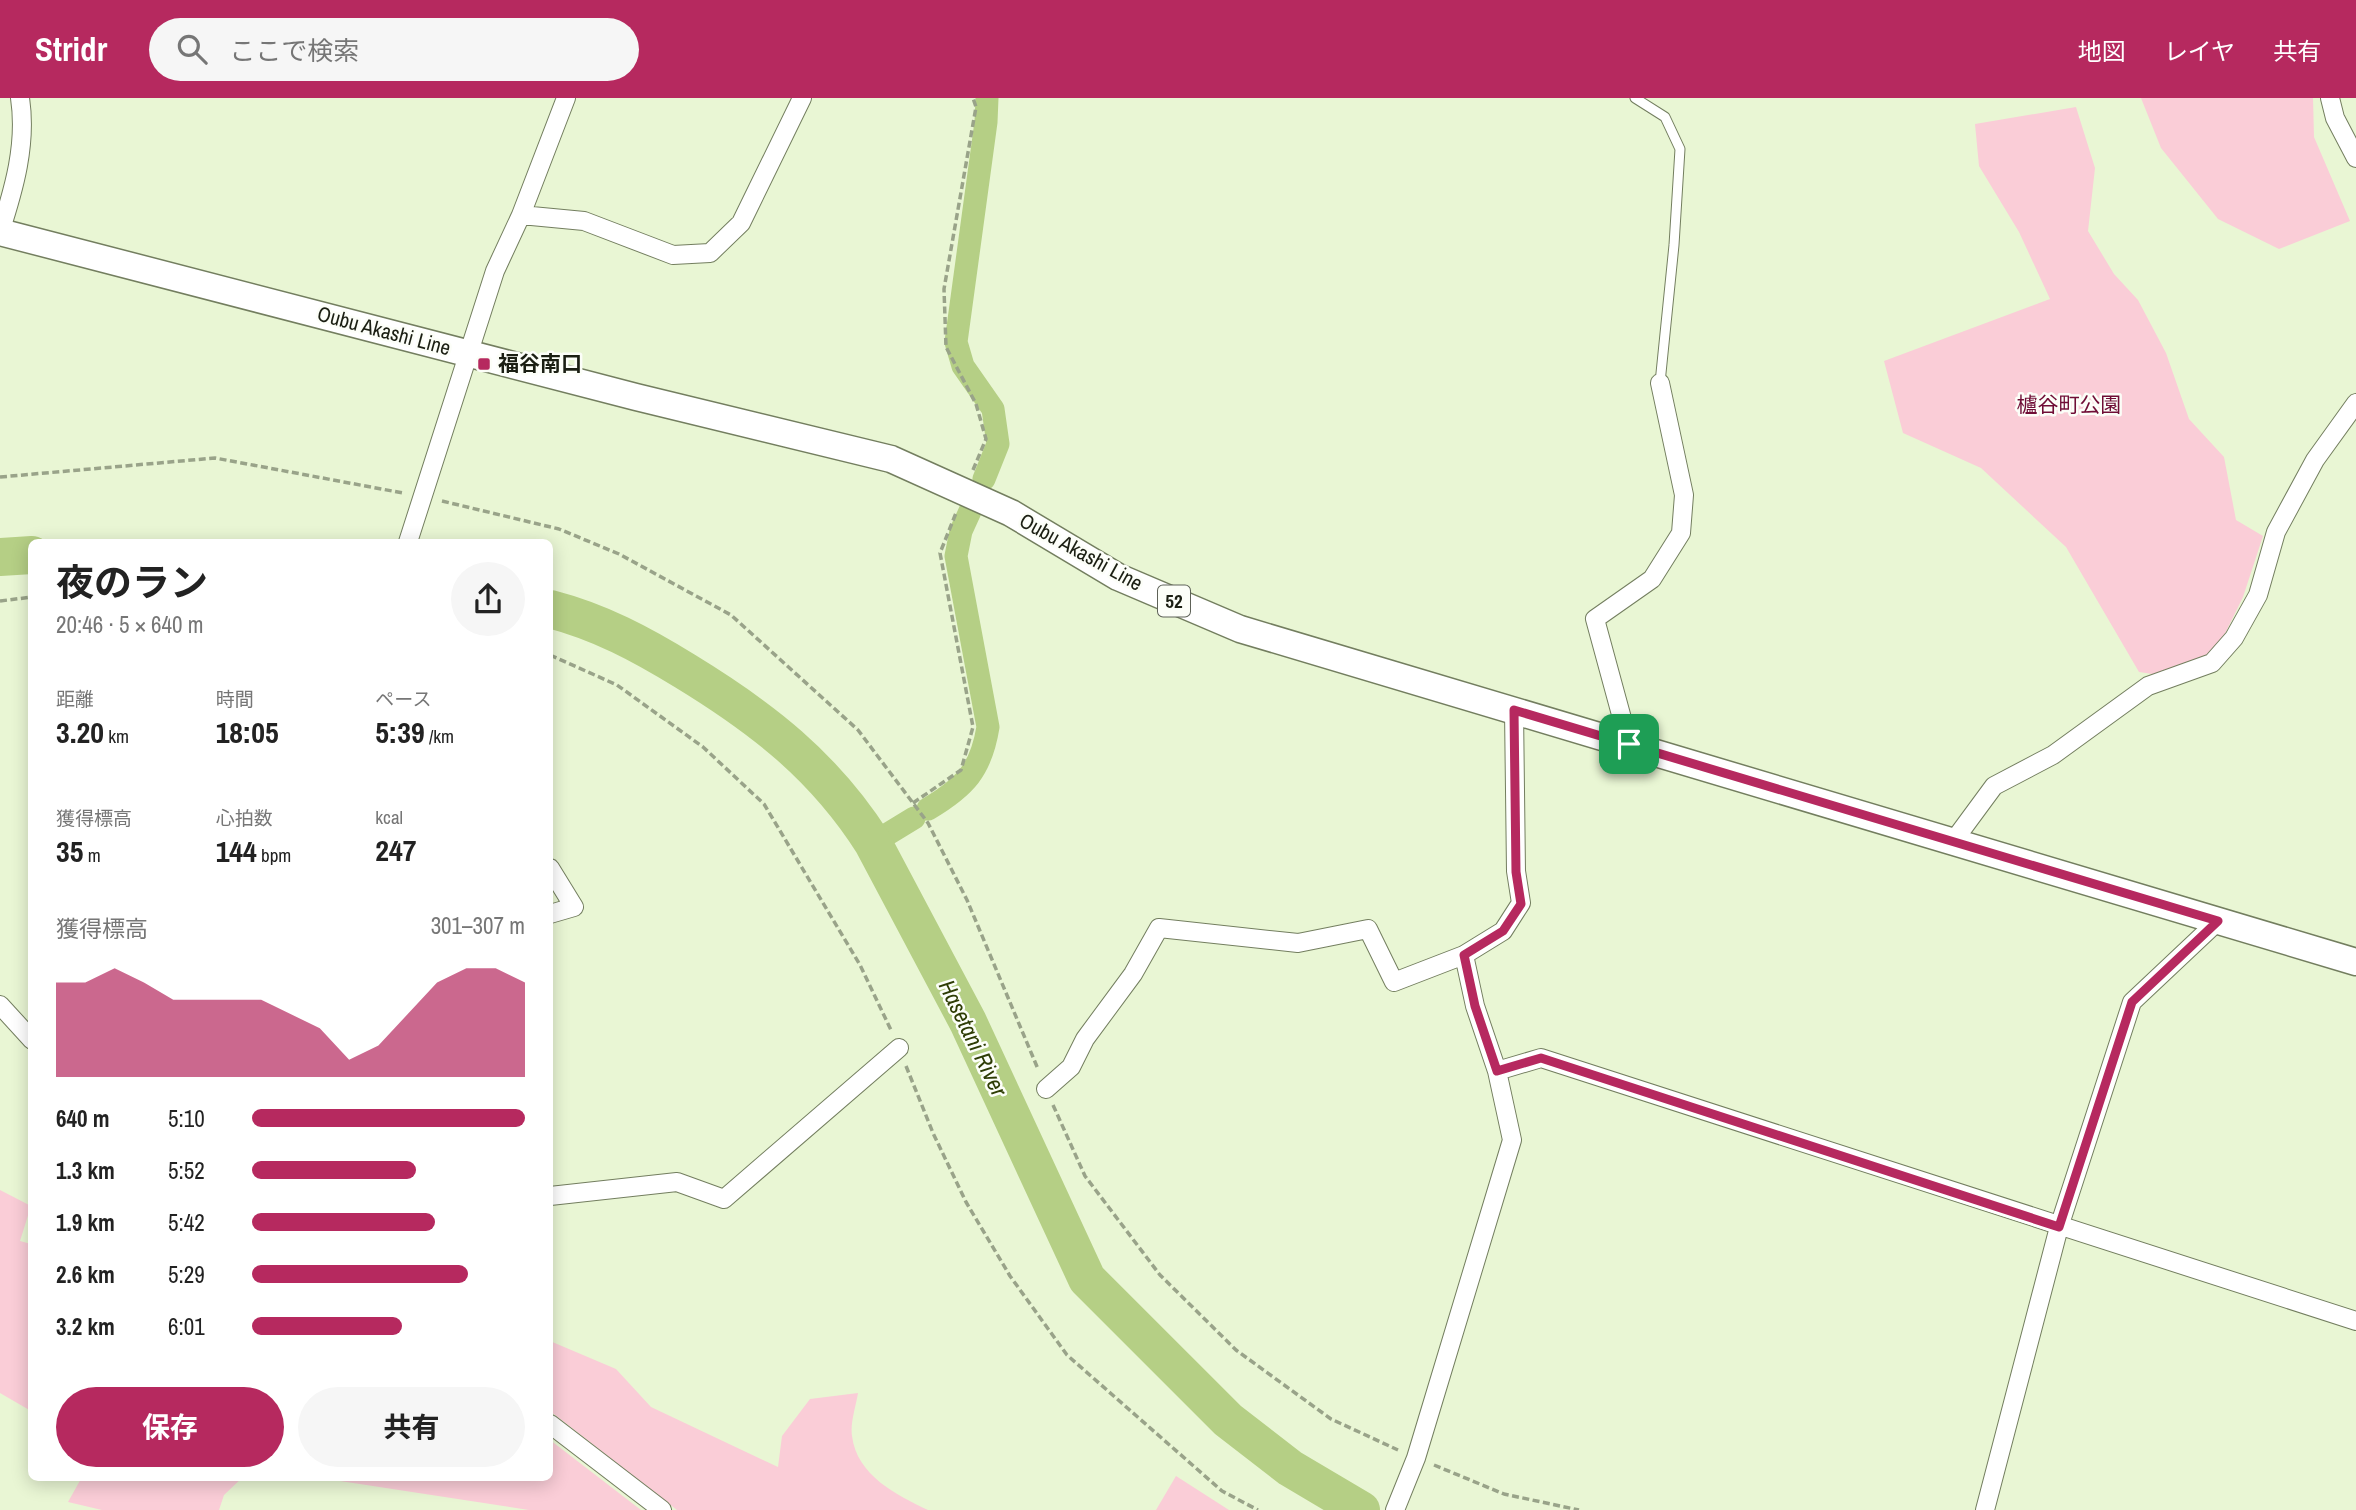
<!DOCTYPE html>
<html lang="ja">
<meta charset="utf-8">
<style>
body{margin:0;font-family:"Archivo Narrow","Noto Sans JP",sans-serif;background:#f6f6f6;color:#222;height:100vh;display:flex;flex-direction:column;font-size:26px;white-space:nowrap}
*{box-sizing:border-box;margin:0}
p{font-size:23px;color:#767676}
.icon{flex:none;width:38px;height:38px;fill:none;stroke:currentColor;stroke-width:2;stroke-linecap:round;stroke-linejoin:round}
.map{position:relative;flex:1;overflow:hidden}
.drawer{position:absolute;left:28px;top:441px;width:525px;height:942px;display:flex;flex-direction:column;background:#fff;border-radius:10px;box-shadow:0 4px 18px #0003}
.drawer>*{flex:none}
.pin{position:absolute;display:grid;place-items:center;width:60px;height:60px;color:#fff;margin:-30px;border-radius:14px;box-shadow:0 4px 10px #0006}
.round{display:grid;place-items:center;flex:none;width:74px;height:74px;border-radius:37px;background:#f6f6f6}
.headline{display:flex;align-items:center;justify-content:space-between;height:119px;padding:0 28px}
h1{font-size:38px;font-weight:700;line-height:52px}
.stats{display:grid;grid-template-columns:repeat(3,1fr);gap:10px;height:119px;padding:7px 28px}
.stats div{display:grid;align-content:center}
.stats b{font-size:30px;font-weight:700}
.stats small{font-size:19px;font-weight:400}
.stats p{font-size:19px}
.chart{height:196px;padding:14px 28px}
.chart p{display:flex;justify-content:space-between}
.chart svg{width:100%;height:126px;margin-top:7px;fill:#b6295f;opacity:.7}
.primary-button{display:flex;gap:14px;margin-top:auto;padding:14px 28px}
.primary-button a{flex:1;height:80px;border-radius:42px;background:#b6295f;color:#fff;font-size:28px;font-weight:700;line-height:80px;text-align:center}
.primary-button a+a{background:#f6f6f6;color:#222}
ul{padding:0 28px;list-style:none;font-size:23px}
li{display:grid;grid-template-columns:112px 84px 1fr;align-items:center;height:52px}
li i{height:18px;border-radius:9px;background:#b6295f}
header{display:flex;align-items:center;gap:42px;box-sizing:border-box;height:98px;padding:0 35px;background:#b6295f;color:#fff}
header strong{font-size:33px}
nav{display:flex;gap:38px;margin-inline-start:auto;font-size:24px}
.search{width:490px;height:63px;background:#f6f6f6;display:flex;align-items:center;gap:18px;box-sizing:border-box;padding:0 24px;border-radius:38px;color:#767676;font-size:26px}
.map>svg:first-child{display:block}
</style>
<header>
<strong>Stridr</strong>
<div class="search"><svg class="icon" aria-label="search" viewBox="0 0 24 24"><circle cx="10" cy="10" r="6"/><path d="M15 15l6 6"/></svg>ここで検索</div>
<nav><a>地図</a><a>レイヤ</a><a>共有</a></nav>
</header>
<div class="map">
<svg width="2356" height="1412" viewBox="0 0 2356 1412">
<rect width="100%" height="100%" fill="#e9f6d4"/>
<path fill="#facdd7" d="M2141 0H2313L2314 39 2350 123 2279 151 2218 121 2161 50Z
M2076 9 2095 70 2088 133 2114 176 2138 202 2166 255 2189 321 2224 359 2236 422 2263 438 2243 499 2216 554 2166 578 2139 574 2066 449 1981 370 1903 335 1884 263 2050 201 2019 134 1979 68 1975 26Z
M0 1092 31 1108 20 1143 31 1146V1313L0 1295Z
M550 1243 616 1271 651 1309 778 1369 782 1338 810 1301 858 1295C856 1308 850 1325 852 1338 857 1378 897 1397 928 1412H677L550 1313Z
M550 1342 641 1412H529L314 1379H550Z
M1176 1378 1229 1412H1156Z
M82 1379H243L224 1397 219 1412H102L68 1404Z"/>
<g fill="none" stroke-linecap="round" stroke-linejoin="round">
<path stroke="#b5cf85" stroke-width="23" d="M984 381 998 346 993 311 963 268 956 244 986 24 987 0
M928 711C965 689 981 672 988 629L956 458 961 433 971 411
M873 745 914 720"/>
<path stroke="#b5cf85" stroke-width="38" d="M0 459 32 457
M550 511C600 524 641 546 685 573 762 620 824 668 873 745L968 924 1087 1181 1228 1322 1290 1370 1361 1412"/>
<g stroke="#737e5f" stroke-width="11">
<path id="lane" d="M1635 0 1665 19 1680 51 1674 147 1660 285"/>
</g>
<g stroke="#737e5f" stroke-width="20">
<path id="street" d="M2330 0 2335 20 2356 60
M521 117 566 0
M0 134C14 91 27 46 20 0
M408 444 495 173 521 117 584 123 673 157 710 155 741 125 802 0
M1629 646 1595 521 1652 481 1681 435 1684 397 1660 285
M1952 745 1994 688 2053 657 2148 588 2212 565 2234 540 2258 497 2276 434 2315 362 2356 305
M550 770 574 809 550 816
M0 907 32 942
M1497 973 1541 960 2356 1223
M1046 991 1071 969 1085 941 1133 876 1159 830 1298 845 1368 831 1394 884 1464 857
M550 1098 677 1084 724 1101 899 950
M550 1326 662 1412
M1395 1412 1416 1360 1512 1042 1497 973 1475 908 1464 857 1503 833 1521 805 1516 773 1514 612
M1985 1412 2059 1129 2132 904 2218 823"/>
</g>
<g stroke="#737e5f" stroke-width="29">
<path id="primary" d="M0 134 636 299 891 361 1011 415 1118 479 1240 531 2356 864"/>
</g>
<path stroke="#99a389" stroke-width="3.5" stroke-dasharray="7 3.5" stroke-linecap="butt" d="M973 372 986 341 976 306 946 249 944 191 976 9 973 0
M0 379 215 360 403 395
M442 403 559 431 619 456 731 517 858 632 928 725 967 802 1038 971
M0 503 32 499
M550 557 617 587 703 649 764 706 860 867 891 932
M913 705 961 672 973 629 940 455 956 415
M906 968 933 1035 966 1104 1010 1178 1067 1257 1222 1393 1258 1412
M1053 1007 1085 1078 1160 1177 1236 1252 1331 1321 1398 1352
M1434 1367 1504 1396 1579 1412"/>
<use href="#lane" stroke="#fff" stroke-width="9"/>
<use href="#street" stroke="#fff" stroke-width="18"/>
<use href="#primary" stroke="#fff" stroke-width="26"/>
</g>
<g fill="none" stroke-linecap="round" stroke-linejoin="round">
<g stroke="#fff" stroke-width="14">
<path id="route" d="M1514 612 2218 823 2132 904 2059 1129 1541 960 1497 973 1475 908 1464 857 1503 833 1521 806 1516 774Z"/>
</g>
<use href="#route" stroke="#b6295f" stroke-width="9"/>
</g>
<rect fill="#b6295f" stroke="#fcfef8" stroke-width="2.5" x="477" y="259" width="14" height="14" rx="3.5"/>
<g text-anchor="middle" stroke-width="5" stroke-linejoin="round" paint-order="stroke">
<rect fill="#fcfef8" stroke="#5e6258" stroke-width="2" x="1158" y="487.5" width="32" height="31" rx="5"/>
<g font-size="19" font-weight="bold" fill="#1b1f13">
<text x="1174" y="510">52</text>
</g>
<g font-size="21" fill="#1b1f13" stroke="#fcfef8">
<text transform="translate(384 233) rotate(15)" y="7">Oubu Akashi Line</text>
<text transform="translate(1081 454) rotate(29)" y="7">Oubu Akashi Line</text>
</g>
<g font-size="21" font-weight="bold" fill="#1b1f13" stroke="#fcfef8" text-anchor="start">
<text x="498" y="273">福谷南口</text>
</g>
<g font-size="21" fill="#6f0d36" stroke="#fcfef8">
<text x="2069" y="314">櫨谷町公園</text>
</g>
<g font-size="23" font-style="italic" fill="#2e3d05" stroke="#fcfef8">
<text transform="translate(973 940) rotate(64)" y="8">Hasetani River</text>
</g>
</g>
</svg>
<div class="pin" style="left:1629px;top:646px;background:#1e9e55"><svg class="icon" aria-label="arrive" viewBox="0 0 24 24"><path d="M6 21V4h12l-3 4 3 4H6"/></svg></div>
<section class="drawer">
<div class="headline"><div><h1>夜のラン</h1><p>20:46 · 5 × 640 m</p></div><a class="round"><svg class="icon" aria-label="share" viewBox="0 0 24 24"><path d="M12 15V3M7 8l5-5 5 5M5 13v7h14v-7"/></svg></a></div>
<div class="stats">
<div><p>距離</p><b>3.20<small> km</small></b></div>
<div><p>時間</p><b>18:05</b></div>
<div><p>ペース</p><b>5:39<small> /km</small></b></div>
</div>
<div class="stats">
<div><p>獲得標高</p><b>35<small> m</small></b></div>
<div><p>心拍数</p><b>144<small> bpm</small></b></div>
<div><p>kcal</p><b>247</b></div>
</div>
<div class="chart"><p><span>獲得標高</span>301–307 m</p>
<svg viewBox="0 0 160 44" preserveAspectRatio="none"><path d="M0 44V11L10 11L20 6L30 11L40 17L50 17L60 17L70 17L80 22L90 27L100 38L110 33L120 22L130 11L140 6L150 6L160 11V44z"/></svg>
</div>
<ul>
<li><b>640 m</b>5:10<i style="width:100%"></i></li>
<li><b>1.3 km</b>5:52<i style="width:60%"></i></li>
<li><b>1.9 km</b>5:42<i style="width:67%"></i></li>
<li><b>2.6 km</b>5:29<i style="width:79%"></i></li>
<li><b>3.2 km</b>6:01<i style="width:55%"></i></li>
</ul>
<div class="primary-button"><a>保存</a><a>共有</a></div>
</section>
</div>
